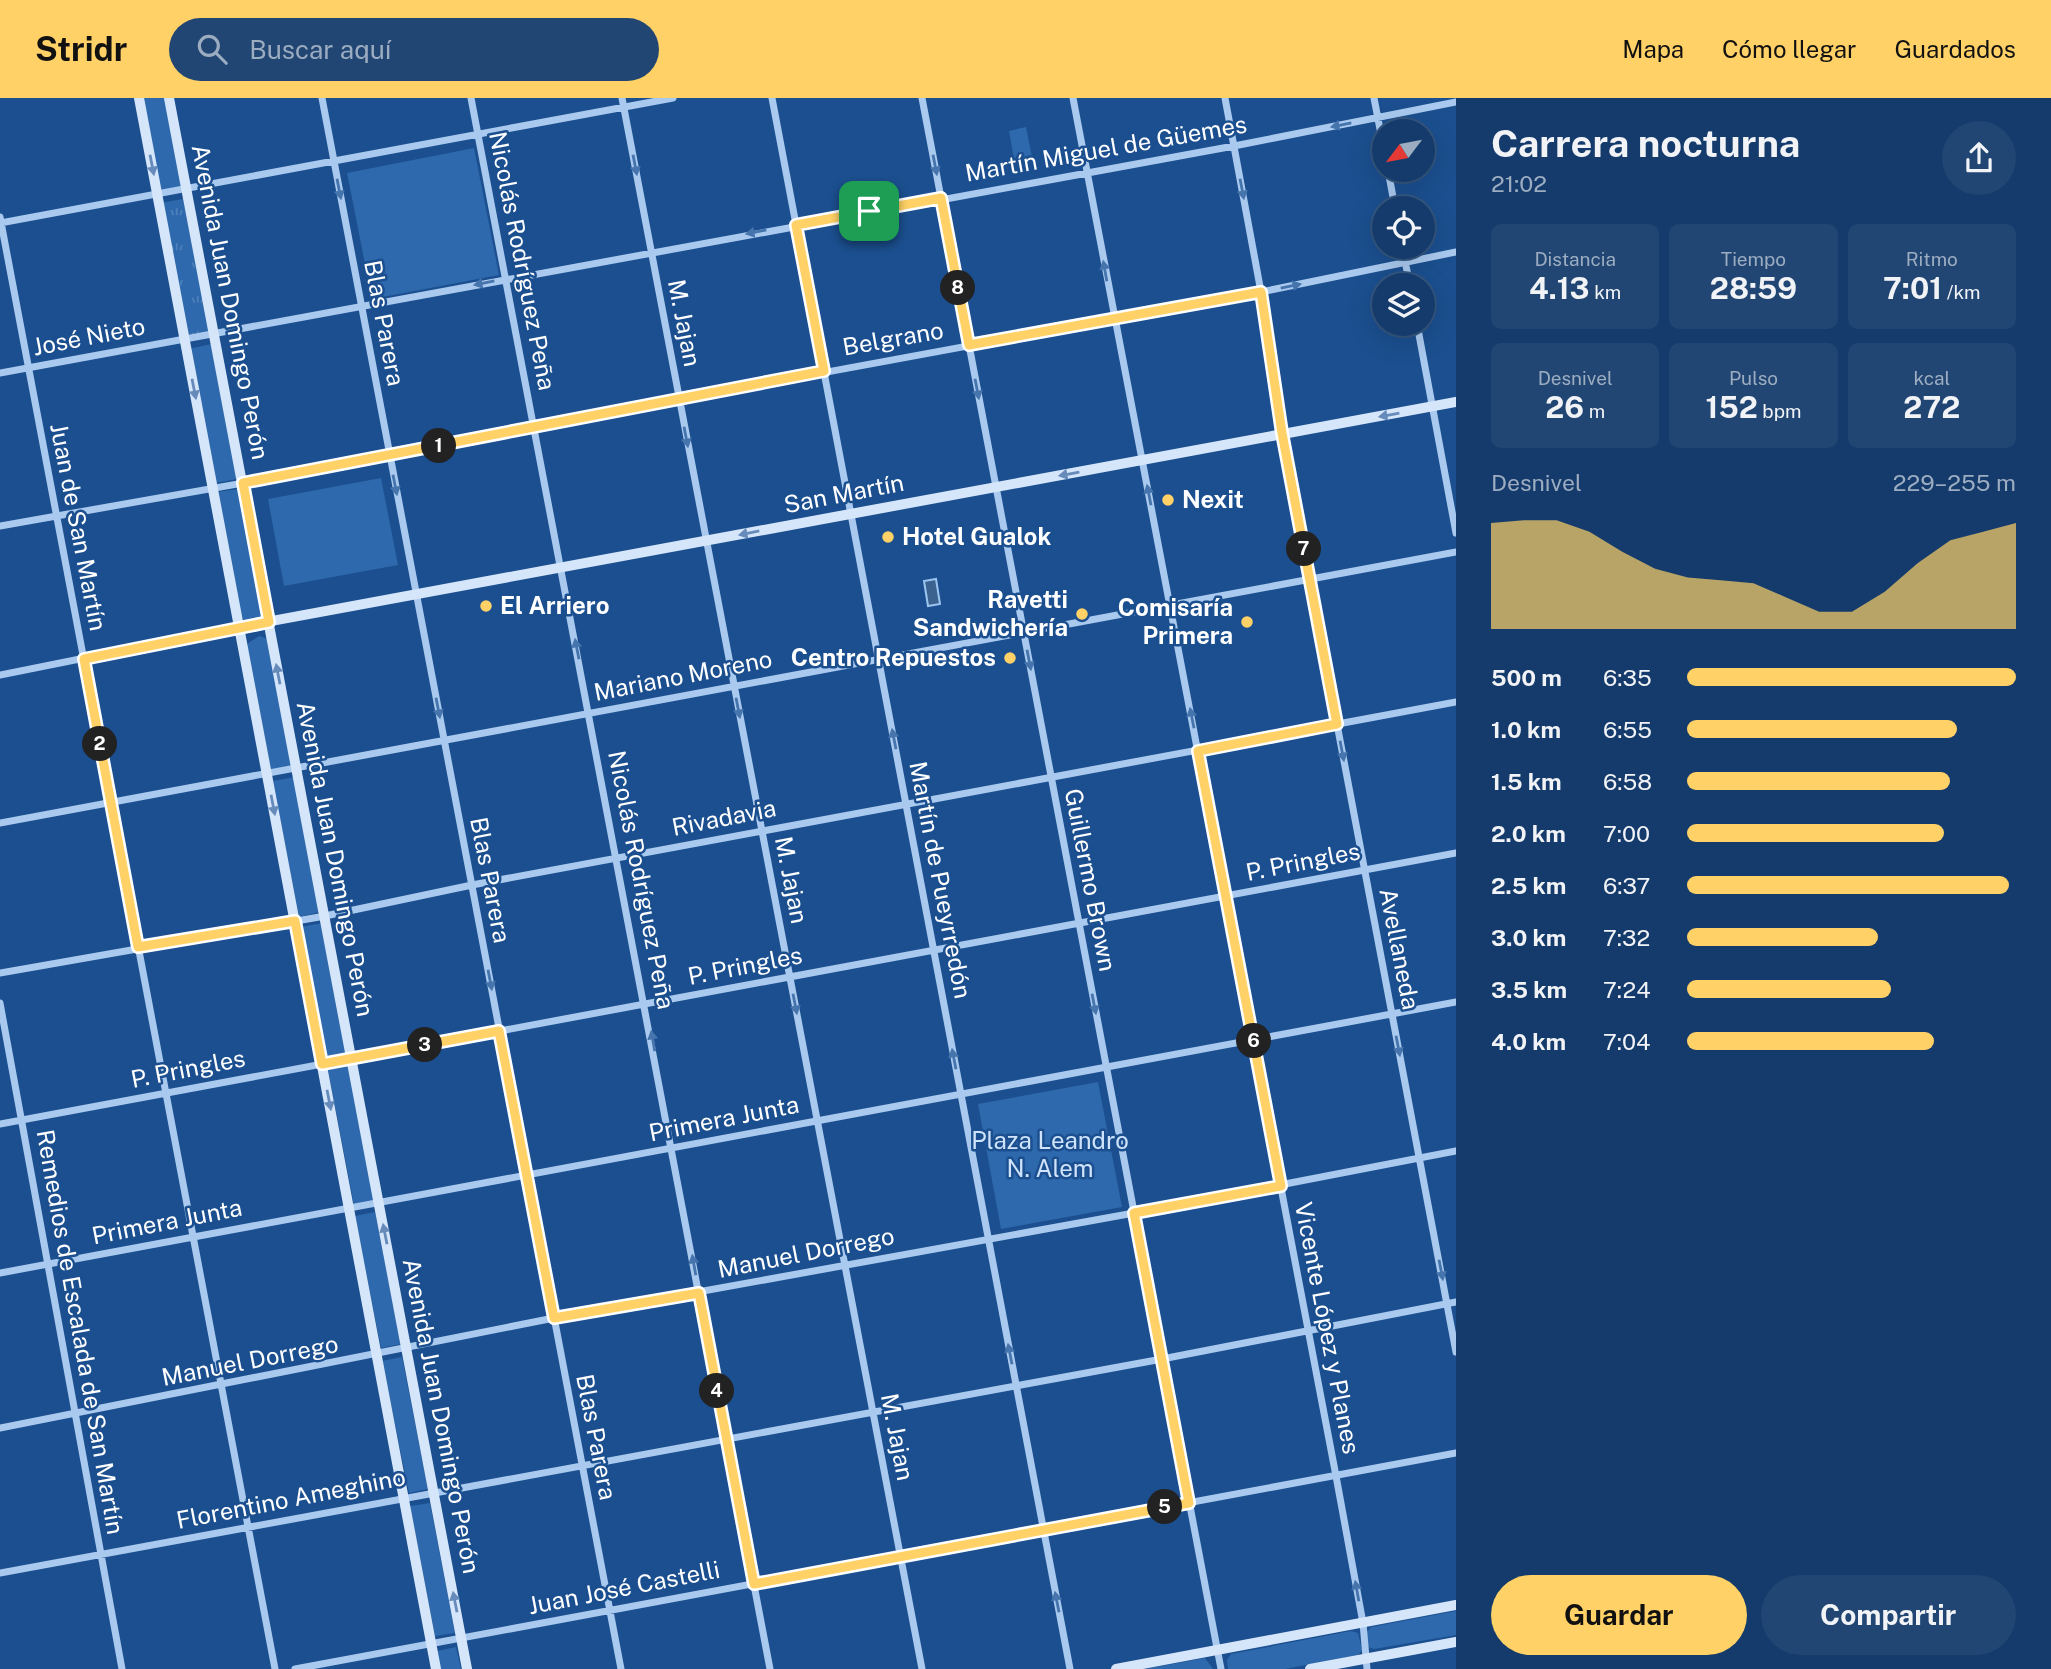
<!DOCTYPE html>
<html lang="es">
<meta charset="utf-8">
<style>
body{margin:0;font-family:"Public Sans",sans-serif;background:#214673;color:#f1f3f6;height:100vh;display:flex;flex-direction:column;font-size:26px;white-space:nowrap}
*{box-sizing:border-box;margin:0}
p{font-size:23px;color:#9dadc1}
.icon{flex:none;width:38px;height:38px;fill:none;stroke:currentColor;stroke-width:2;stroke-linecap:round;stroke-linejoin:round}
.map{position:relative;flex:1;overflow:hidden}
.sheet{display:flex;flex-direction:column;background:#143b6b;width:595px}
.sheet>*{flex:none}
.needle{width:46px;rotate:238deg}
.tools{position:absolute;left:1372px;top:21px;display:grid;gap:14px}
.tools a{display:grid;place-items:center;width:63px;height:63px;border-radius:50%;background:#143b6b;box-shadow:0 7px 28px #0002,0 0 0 2px #33557e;font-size:35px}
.pin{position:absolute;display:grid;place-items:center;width:60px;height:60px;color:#fff;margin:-30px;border-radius:14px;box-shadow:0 4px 10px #0006}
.km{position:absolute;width:35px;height:35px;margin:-18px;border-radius:50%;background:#222;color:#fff;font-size:19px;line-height:35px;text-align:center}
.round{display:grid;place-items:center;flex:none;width:74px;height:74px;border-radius:37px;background:#214673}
.head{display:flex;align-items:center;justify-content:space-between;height:119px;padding:0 35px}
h1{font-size:38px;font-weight:700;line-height:52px}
.figures{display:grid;grid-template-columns:repeat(3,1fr);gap:10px;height:119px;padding:7px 35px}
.figures div{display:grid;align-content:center;border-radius:10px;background:#214673;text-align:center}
.figures b{font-size:30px;font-weight:700}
.figures small{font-size:19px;font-weight:400}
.figures p{font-size:19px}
.chart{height:196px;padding:14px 35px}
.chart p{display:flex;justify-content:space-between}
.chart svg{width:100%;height:126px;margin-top:7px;fill:#ffd166;opacity:.7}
.button{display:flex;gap:14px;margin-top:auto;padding:14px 35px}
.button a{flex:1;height:80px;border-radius:42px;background:#ffd166;color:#111;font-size:28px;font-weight:700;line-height:80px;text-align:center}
.button a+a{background:#214673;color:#f1f3f6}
ul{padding:0 35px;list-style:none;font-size:23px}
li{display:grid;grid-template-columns:112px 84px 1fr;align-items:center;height:52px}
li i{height:18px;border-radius:9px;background:#ffd166}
header{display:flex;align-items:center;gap:42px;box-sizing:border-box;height:98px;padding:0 35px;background:#ffd166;color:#111}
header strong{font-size:33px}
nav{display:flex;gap:38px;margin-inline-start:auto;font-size:24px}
.search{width:490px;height:63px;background:#214673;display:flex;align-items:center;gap:18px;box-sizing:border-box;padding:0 24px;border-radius:38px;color:#9dadc1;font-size:26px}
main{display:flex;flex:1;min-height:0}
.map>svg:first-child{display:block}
</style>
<header>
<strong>Stridr</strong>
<div class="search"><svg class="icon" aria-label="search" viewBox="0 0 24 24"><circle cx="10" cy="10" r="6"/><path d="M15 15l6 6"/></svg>Buscar aquí</div>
<nav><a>Mapa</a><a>Cómo llegar</a><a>Guardados</a></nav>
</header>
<main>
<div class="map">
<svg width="1456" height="1571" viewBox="0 0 1456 1571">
<defs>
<pattern id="grass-tufts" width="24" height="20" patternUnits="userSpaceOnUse" patternTransform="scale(1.75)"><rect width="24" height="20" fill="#2e69ad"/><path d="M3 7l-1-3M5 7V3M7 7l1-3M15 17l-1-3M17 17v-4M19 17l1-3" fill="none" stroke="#4d80b9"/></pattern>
<pattern id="water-ripples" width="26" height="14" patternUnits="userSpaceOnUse" patternTransform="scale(1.75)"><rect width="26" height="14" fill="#3c6290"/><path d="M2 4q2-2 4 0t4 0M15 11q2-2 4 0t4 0" fill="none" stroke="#597aa1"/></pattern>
</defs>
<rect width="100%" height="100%" fill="#1b4f8f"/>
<path fill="url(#grass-tufts)" d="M183 101 209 233 186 237 160 105Z"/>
<path fill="#2e69ad" d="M142 0H166L183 88 159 93Z
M1026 29 1033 64 1015 67 1009 33Z
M474 50 499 177 372 201 347 75Z
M211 246 237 381 215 385 188 251Z
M381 380 398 467 284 488 268 401Z
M239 391 263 517 259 523 245 525 240 515 217 394Z
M259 538 268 541 291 668 271 672 247 546Z
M295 679 320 814 299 819 273 683Z
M322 825 347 958 325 962 301 829Z
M350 968 375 1103 354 1107 328 972Z
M1098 984 1122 1109 1001 1131 978 1006Z
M375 1114 401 1246 381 1250 355 1118Z
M402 1259 428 1391 409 1395 382 1263Z
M430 1405 455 1535 435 1538 410 1408Z
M1456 1513V1537L1374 1551 1368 1549 1366 1535 1371 1529Z
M1351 1533 1358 1535 1362 1552 1358 1557 1285 1571H1228L1227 1562 1231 1556Z
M456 1549 461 1571H440L437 1553Z
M1205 1560 1213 1571H1145Z"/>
<path fill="url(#water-ripples)" stroke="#9cc4f0" stroke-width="2" d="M936 481 940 506 928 508 924 483Z"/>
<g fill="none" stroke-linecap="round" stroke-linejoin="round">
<path stroke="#a9c9ee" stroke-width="7" d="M322 0 621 1571
M471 0 770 1571
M622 0 922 1571
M772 0 1070 1571
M922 0 1221 1571
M1073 0 1336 1378 1363 1525 1367 1571
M1225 0 1261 194 1282 336 1456 1254
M1374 0 1384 52
M1388 72 1395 110
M0 119 275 1571
M0 125 673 0
M1402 149 1410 187
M1417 226 1456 435
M0 275 1234 48 1456 4
M0 428 390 359 534 328 1261 194 1456 154
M0 577 239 529
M0 725 1456 454
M0 875 325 818 472 787 1456 604
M0 905 122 1571
M0 1026 1456 755
M0 1175 1456 904
M0 1330 554 1220 1134 1115 1456 1053
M0 1475 1162 1261 1456 1204
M295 1571 1456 1355"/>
<path stroke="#d6e6fa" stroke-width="10" d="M139 0 436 1571
M169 0 467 1571
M239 529 1456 304
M1116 1571 1456 1507
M1310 1571 1456 1544"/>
</g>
<defs><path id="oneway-solid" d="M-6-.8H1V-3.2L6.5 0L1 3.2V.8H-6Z" transform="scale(1.75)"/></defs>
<g fill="#4674ac">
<use href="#oneway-solid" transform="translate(1341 27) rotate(169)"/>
<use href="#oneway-solid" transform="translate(635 67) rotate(79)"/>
<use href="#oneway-solid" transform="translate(935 67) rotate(79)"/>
<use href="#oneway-solid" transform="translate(339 91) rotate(79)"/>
<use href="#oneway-solid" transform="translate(1242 91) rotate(79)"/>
<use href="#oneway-solid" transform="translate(756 134) rotate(169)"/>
<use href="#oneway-solid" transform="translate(1105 173) rotate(-100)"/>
<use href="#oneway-solid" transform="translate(484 185) rotate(169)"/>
<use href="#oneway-solid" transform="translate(1291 188) rotate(-12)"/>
<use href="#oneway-solid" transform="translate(977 291) rotate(79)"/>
<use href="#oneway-solid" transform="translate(686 339) rotate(79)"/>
<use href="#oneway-solid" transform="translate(395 387) rotate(79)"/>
<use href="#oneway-solid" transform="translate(1149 397) rotate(-101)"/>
<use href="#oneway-solid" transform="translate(577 551) rotate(-101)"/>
<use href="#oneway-solid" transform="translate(1029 562) rotate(79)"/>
<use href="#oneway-solid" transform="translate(438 610) rotate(79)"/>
<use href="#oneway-solid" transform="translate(738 610) rotate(79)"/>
<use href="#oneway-solid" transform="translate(1192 620) rotate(-101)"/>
<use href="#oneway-solid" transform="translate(894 641) rotate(-101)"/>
<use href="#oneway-solid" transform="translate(1342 653) rotate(79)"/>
<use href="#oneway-solid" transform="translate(490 882) rotate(79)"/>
<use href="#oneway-solid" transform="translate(795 906) rotate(79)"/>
<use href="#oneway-solid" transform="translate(1094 906) rotate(79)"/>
<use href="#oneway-solid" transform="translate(653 943) rotate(-100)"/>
<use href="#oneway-solid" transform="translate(1398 948) rotate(79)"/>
<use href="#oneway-solid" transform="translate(954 961) rotate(-101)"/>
<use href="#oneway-solid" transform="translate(694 1167) rotate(-100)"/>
<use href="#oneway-solid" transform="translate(1441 1172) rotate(79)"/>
<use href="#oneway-solid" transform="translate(1010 1256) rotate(-101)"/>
<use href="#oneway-solid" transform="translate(1357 1493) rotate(-100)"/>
<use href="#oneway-solid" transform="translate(1057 1504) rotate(-101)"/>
</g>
<g fill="#668bba">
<use href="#oneway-solid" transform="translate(152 67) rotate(79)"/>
<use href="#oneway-solid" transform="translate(194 291) rotate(79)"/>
<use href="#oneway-solid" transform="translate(1389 317) rotate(170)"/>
<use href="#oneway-solid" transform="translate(1069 376) rotate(170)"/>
<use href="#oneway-solid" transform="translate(749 435) rotate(169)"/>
<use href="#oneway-solid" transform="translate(278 576) rotate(-101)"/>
<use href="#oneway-solid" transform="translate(273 707) rotate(79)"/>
<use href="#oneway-solid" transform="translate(329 1002) rotate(79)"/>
<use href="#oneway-solid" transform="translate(385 1136) rotate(-101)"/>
<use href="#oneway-solid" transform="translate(455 1504) rotate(-101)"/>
</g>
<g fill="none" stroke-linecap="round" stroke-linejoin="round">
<g stroke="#fff" stroke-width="14">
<path id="route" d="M941 100 969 247 1261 194 1282 335 1337 626 1198 653 1281 1088 1134 1115 1189 1405 754 1486 699 1195 554 1220 499 933 322 966 295 823 138 849 84 561 269 524 243 385 824 273 796 127Z"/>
</g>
<use href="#route" stroke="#ffd166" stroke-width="9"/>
</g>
<g fill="#ffd166" stroke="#1b4f8f" stroke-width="2.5">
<circle cx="1168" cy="402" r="7"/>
<circle cx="888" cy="439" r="7"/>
<circle cx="486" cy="508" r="7"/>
<circle cx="1082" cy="516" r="7"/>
<circle cx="1247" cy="524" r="7"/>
<circle cx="1010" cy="560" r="7"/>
</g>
<g text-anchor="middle" stroke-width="5" stroke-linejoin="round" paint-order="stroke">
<g font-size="24" fill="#fff" stroke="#1b4f8f">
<text transform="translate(1106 51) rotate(-10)" y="8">Martín Miguel de Güemes</text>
<text transform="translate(522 163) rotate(79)" y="8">Nicolás Rodríguez Peña</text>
<text transform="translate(230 204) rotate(79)" y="8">Avenida Juan Domingo Perón</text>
<text transform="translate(384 225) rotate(79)" y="8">Blas Parera</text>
<text transform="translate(684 225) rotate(79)" y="8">M. Jajan</text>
<text transform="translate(89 239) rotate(-11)" y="8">José Nieto</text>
<text transform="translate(893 241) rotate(-10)" y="8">Belgrano</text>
<text transform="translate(844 396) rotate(-11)" y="8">San Martín</text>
<text transform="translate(78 429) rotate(79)" y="8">Juan de San Martín</text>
<text transform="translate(683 578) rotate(-11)" y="8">Mariano Moreno</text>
<text transform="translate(724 720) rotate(-11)" y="8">Rivadavia</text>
<text transform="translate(335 761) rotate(79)" y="8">Avenida Juan Domingo Perón</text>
<text transform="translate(1303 764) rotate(-11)" y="8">P. Pringles</text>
<text transform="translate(490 782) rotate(79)" y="8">Blas Parera</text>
<text transform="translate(641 782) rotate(79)" y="8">Nicolás Rodríguez Peña</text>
<text transform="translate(791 782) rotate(79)" y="8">M. Jajan</text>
<text transform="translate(940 782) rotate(79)" y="8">Martín de Pueyrredón</text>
<text transform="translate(1090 782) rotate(79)" y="8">Guillermo Brown</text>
<text transform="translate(1399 851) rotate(79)" y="8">Avellaneda</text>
<text transform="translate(745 868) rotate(-11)" y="8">P. Pringles</text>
<text transform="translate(188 971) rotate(-11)" y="8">P. Pringles</text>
<text transform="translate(724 1021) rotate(-11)" y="8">Primera Junta</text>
<text transform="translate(167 1124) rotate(-11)" y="8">Primera Junta</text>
<text transform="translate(806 1155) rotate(-11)" y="8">Manuel Dorrego</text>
<text transform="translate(1327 1230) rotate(79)" y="8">Vicente López y Planes</text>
<text transform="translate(80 1234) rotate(80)" y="8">Remedios de Escalada de San Martín</text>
<text transform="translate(250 1263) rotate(-11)" y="8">Manuel Dorrego</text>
<text transform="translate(441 1318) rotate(79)" y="8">Avenida Juan Domingo Perón</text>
<text transform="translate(596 1339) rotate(79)" y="8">Blas Parera</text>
<text transform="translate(897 1339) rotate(79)" y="8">M. Jajan</text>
<text transform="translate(291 1401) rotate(-11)" y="8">Florentino Ameghino</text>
<text transform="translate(624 1490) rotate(-11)" y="8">Juan José Castelli</text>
</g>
<g font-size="24" font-weight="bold" fill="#fff" stroke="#1b4f8f" text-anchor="start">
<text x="1182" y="410">Nexit</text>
<text x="902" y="447">Hotel Gualok</text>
<text x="1068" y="510" text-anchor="end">Ravetti<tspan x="1068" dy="28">Sandwichería</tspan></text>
<text x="500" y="516">El Arriero</text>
<text x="1233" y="518" text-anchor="end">Comisaría<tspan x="1233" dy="28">Primera</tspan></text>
<text x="996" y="568" text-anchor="end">Centro Repuestos</text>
</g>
<g font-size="24" fill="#cfe3fa" stroke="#1b4f8f">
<text x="1050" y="1051">Plaza Leandro<tspan x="1050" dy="28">N. Alem</tspan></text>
</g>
</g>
</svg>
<div class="tools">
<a><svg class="needle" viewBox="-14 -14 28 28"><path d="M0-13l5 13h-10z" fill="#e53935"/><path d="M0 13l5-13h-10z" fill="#9dadc1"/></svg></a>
<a><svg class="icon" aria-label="locate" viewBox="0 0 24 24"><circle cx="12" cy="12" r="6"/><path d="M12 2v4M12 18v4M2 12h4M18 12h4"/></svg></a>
<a><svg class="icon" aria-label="layers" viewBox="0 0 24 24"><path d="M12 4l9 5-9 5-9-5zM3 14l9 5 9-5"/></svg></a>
</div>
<div class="pin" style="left:869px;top:113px;background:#1e9e55"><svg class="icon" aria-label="arrive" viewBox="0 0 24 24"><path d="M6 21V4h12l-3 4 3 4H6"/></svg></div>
<b class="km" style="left:439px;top:348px">1</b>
<b class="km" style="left:100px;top:646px">2</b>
<b class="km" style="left:425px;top:947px">3</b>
<b class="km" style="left:717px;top:1293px">4</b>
<b class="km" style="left:1165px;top:1409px">5</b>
<b class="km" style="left:1254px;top:943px">6</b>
<b class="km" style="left:1304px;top:451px">7</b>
<b class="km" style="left:958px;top:190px">8</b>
</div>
<section class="sheet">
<div class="head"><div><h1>Carrera nocturna</h1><p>21:02</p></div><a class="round"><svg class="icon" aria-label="share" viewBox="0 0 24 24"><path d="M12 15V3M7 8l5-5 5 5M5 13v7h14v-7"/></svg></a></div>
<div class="figures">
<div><p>Distancia</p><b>4.13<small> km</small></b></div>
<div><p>Tiempo</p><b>28:59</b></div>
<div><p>Ritmo</p><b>7:01<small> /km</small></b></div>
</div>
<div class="figures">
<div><p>Desnivel</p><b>26<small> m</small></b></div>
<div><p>Pulso</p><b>152<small> bpm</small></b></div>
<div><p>kcal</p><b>272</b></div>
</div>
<div class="chart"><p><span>Desnivel</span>229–255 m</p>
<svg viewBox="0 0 160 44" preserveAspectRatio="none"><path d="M0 44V7L10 6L20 6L30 10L40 17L50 23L60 26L70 27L80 28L90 33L100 38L110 38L120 31L130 21L140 13L150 10L160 7V44z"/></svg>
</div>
<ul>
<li><b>500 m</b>6:35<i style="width:100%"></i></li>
<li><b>1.0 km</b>6:55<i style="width:82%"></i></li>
<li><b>1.5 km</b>6:58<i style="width:80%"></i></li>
<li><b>2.0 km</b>7:00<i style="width:78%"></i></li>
<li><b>2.5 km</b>6:37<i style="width:98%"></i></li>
<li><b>3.0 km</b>7:32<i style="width:58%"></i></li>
<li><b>3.5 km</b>7:24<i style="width:62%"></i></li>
<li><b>4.0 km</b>7:04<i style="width:75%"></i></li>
</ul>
<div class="button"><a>Guardar</a><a>Compartir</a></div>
</section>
</main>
